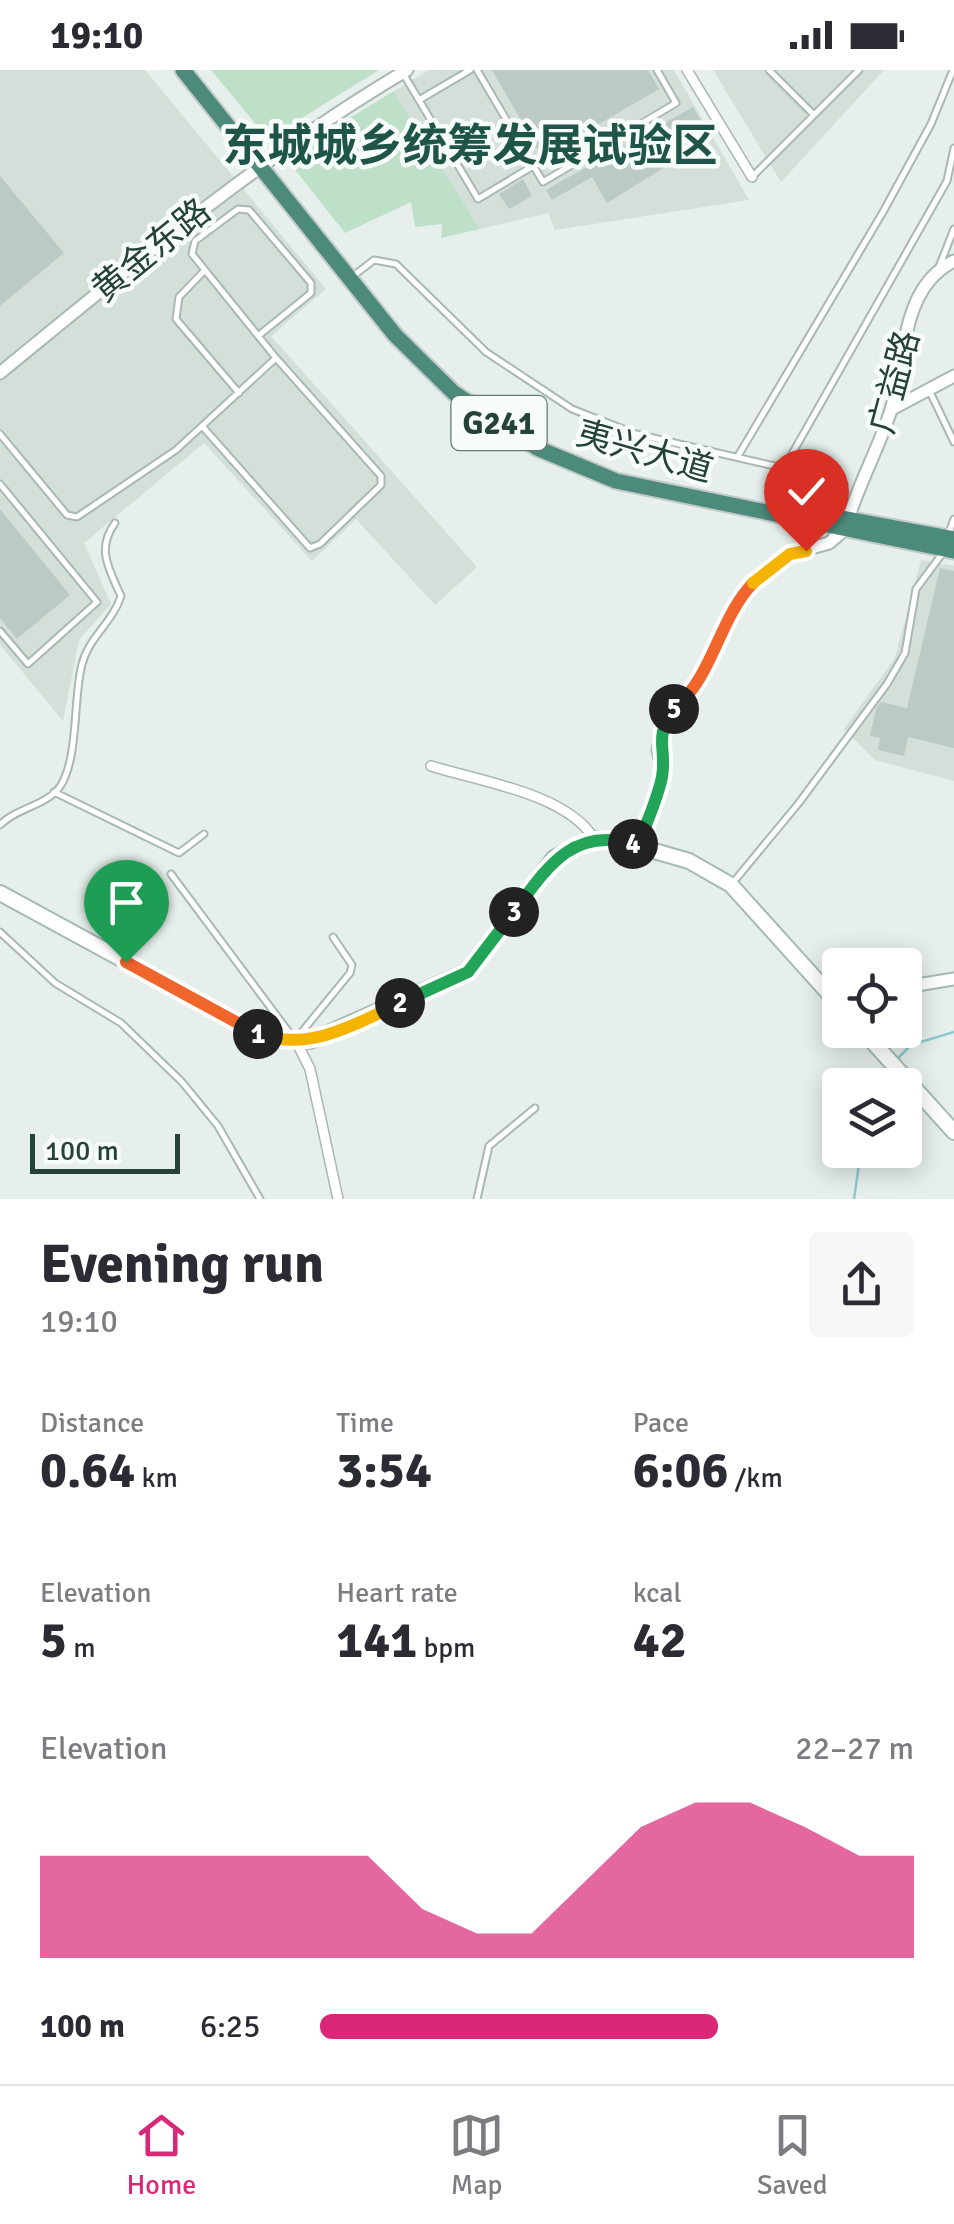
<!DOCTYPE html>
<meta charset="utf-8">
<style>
body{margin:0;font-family:Signika,"Noto Sans SC",sans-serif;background:#f7f7f7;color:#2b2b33;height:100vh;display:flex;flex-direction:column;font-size:38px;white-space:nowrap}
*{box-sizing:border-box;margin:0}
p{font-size:32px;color:#7c7c81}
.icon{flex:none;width:55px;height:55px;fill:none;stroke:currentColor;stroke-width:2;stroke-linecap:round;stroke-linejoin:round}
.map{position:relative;height:1129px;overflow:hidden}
.sheet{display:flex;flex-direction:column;background:#fff;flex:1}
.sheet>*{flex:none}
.fabs{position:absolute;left:822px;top:878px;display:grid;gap:20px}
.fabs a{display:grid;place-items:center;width:100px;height:100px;border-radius:10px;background:#fff;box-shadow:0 5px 25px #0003;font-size:50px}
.scale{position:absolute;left:30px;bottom:25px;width:150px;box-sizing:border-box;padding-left:10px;border:5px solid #24423a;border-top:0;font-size:28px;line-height:35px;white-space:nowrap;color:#24423a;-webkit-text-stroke:8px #f7fbf9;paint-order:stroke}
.pin{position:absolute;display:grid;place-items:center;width:85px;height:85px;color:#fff;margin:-102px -42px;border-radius:50% 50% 50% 0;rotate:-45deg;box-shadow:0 0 10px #0007}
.pin .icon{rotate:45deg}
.km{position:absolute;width:50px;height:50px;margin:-25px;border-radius:50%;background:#222;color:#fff;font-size:28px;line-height:50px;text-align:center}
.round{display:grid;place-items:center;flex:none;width:105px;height:105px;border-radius:10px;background:#f7f7f7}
.summary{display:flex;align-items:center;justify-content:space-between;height:170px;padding:0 40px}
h1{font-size:55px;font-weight:700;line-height:75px}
.metrics{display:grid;grid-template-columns:repeat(3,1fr);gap:15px;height:170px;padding:10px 40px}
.metrics div{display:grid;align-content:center}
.metrics b{font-size:50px;font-weight:700}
.metrics small{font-size:28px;font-weight:400}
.metrics p{font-size:28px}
.chart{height:280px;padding:20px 40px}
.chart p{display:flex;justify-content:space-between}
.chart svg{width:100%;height:180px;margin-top:10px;fill:#db2777;opacity:.7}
ul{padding:0 40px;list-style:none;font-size:32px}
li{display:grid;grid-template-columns:160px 120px 1fr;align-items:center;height:75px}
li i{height:25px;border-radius:12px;background:#db2777}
.status{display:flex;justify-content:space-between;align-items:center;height:70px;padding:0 50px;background:#fff;direction:ltr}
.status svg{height:28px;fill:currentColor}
.dock{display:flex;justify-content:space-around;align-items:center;height:140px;border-top:2px solid #e1e1e2;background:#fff;font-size:28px;color:#7c7c81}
.dock a{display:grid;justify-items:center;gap:5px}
.dock .on{color:#db2777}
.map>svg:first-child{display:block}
</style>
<div class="status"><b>19:10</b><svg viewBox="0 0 49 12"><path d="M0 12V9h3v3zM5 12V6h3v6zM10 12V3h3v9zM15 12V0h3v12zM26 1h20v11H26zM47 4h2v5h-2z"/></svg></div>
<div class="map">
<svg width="954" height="1129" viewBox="0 0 954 1129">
<rect width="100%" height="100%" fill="#e6efeb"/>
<path fill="#d4dfda" d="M0 0H145L326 219 271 266 477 497 435 535 356 449 312 491 204 373 84 473 111 534 79 570 63 651 0 575Z
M429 0H674L749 130 555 160 548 143 480 159 394 21Z
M713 0H884L781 112Z
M921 490 954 496V711L875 690 844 659 895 588Z"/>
<path fill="#bfe0c8" d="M211 0H379L268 69Z
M394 21 480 159 441 168 442 154 415 157 411 132 345 163 285 87Z"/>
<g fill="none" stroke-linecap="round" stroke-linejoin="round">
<path stroke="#8ec9d4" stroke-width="2.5" d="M895 991 911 975 954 962
M875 1015 889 996
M854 1129 861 1080"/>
</g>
<path fill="#bbcac4" d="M492 0H648L659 19 542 87Z
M693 37 712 68 607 133 592 107 552 130 546 120Z
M0 106 64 183 0 236Z
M523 109 532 126 509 139 499 124Z
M0 439 70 525 17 569 0 548Z
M940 498 954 501V678L908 667 904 686 878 680 880 668 870 666 876 639 881 632 907 638Z"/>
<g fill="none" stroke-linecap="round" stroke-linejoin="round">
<g stroke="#a8b8b2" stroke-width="9">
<path id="service" d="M477 0 543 112 676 33 657 0
M769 0 814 45
M404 5 478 129 533 96
M419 30 470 0
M752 107 859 0
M939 197 954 159
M205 200 179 227 176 249 239 323
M357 203 374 190 396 194 486 282 572 339 636 364 809 404
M930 322 954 372
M202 356 310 478 320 474 381 415V406L276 288 192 184 195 171 238 139 249 140 311 213V223L258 266
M0 364 67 445 77 447 176 380 276 288
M738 386 883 142 931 54 953 0
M784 398 947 111 954 78
M0 414 97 532 28 594 0 561
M948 465 954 449
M54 722 179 783 204 764
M0 755C16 738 45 736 59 718 79 691 73 627 82 594 89 567 113 552 121 526 109 499 96 479 115 453
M171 804 291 965
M731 815 798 734 887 614 905 583 916 519 942 484
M0 862 55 913 121 953 182 1012 218 1056 260 1129
M296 969 350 903 352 895 333 867
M477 1129 489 1076 535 1038"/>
</g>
<g stroke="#a8b8b2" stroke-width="12">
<path id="minor" d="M687 0 752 107
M431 696C479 711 568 724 594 769
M296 971 310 999 338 1129"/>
</g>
<g stroke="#a8b8b2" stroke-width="15">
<path id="tertiary" d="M0 303C132 195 260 87 407 0
M892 339 954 306
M637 776 663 701 658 680 662 660 708 596 737 530 761 504 790 484 829 473 845 459C856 419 877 382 890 343 907 293 898 219 954 191
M905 917 954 909"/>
</g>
<g stroke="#a4bbb3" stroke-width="18">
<path id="secondary" d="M0 823 261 965 310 971 468 901 554 788 594 769 616 770 689 791 731 815 840 936
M862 960 954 1062"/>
</g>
<g stroke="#c2cac8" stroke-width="19">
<path id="trunk" d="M183 0 395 265 454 323 537 378 616 411 954 481
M820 444 954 469"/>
</g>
<use href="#service" stroke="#fff" stroke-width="5"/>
<use href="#minor" stroke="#fff" stroke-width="9"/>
<use href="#tertiary" stroke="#fff" stroke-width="11"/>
<use href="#secondary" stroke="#fff" stroke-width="14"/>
<use href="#trunk" stroke="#4c8a7c" stroke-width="15"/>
</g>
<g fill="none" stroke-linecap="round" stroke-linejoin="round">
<g stroke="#fff" stroke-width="20">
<path id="split-1" d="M126 892 258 964"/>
</g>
<g stroke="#fff" stroke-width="20">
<path id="split-2" d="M258 964C310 982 353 955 400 933"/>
</g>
<g stroke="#fff" stroke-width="20">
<path id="split-3" d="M400 933 468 902 514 842"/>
</g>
<g stroke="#fff" stroke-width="20">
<path id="split-4" d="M514 842C546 799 572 756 633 774"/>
</g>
<g stroke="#fff" stroke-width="20">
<path id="split-5" d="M633 774 638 776C646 753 657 731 662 707 667 678 653 668 674 639"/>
</g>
<g stroke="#fff" stroke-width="20">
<path id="split-6" d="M674 639C714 605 718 550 753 513"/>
</g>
<g stroke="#fff" stroke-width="20">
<path id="split-7" d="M753 513 790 484 806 481"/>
</g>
<use href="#split-1" stroke="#f0652b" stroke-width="12"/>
<use href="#split-2" stroke="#f5b400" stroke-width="12"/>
<use href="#split-3" stroke="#22a559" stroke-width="12"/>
<use href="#split-4" stroke="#22a559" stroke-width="12"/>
<use href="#split-5" stroke="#22a559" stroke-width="12"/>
<use href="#split-6" stroke="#f0652b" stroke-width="12"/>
<use href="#split-7" stroke="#f5b400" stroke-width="12"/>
</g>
<g text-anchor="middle" stroke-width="9" stroke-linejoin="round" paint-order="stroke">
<rect fill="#f7fbf9" stroke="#637a73" stroke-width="2.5" x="451.5" y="326" width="95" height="54" rx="8"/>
<g font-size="32" font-weight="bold" fill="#24423a">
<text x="499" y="364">G241</text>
</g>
<g font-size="35" fill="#24423a" stroke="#f7fbf9">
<text transform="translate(151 180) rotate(-39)" y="12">黄金东路</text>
<text transform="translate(894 312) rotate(-75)" y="12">广益路</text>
<text transform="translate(645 381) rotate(16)" y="12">夷兴大道</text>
</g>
<g font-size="45" font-weight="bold" fill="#1f5548" stroke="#f7fbf9">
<text x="470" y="91">东城城乡统筹发展试验区</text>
</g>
</g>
</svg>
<div class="fabs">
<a><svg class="icon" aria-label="locate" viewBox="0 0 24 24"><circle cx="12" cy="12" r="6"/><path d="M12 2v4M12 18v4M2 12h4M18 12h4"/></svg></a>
<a><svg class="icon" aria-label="layers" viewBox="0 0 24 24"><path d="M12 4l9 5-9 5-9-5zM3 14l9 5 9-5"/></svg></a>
</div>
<div class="scale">100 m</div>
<div class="pin" style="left:126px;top:892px;background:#1e9e55"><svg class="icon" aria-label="arrive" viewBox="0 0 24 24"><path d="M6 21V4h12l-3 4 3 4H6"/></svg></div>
<div class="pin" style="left:806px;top:481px;background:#d93025"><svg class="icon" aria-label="check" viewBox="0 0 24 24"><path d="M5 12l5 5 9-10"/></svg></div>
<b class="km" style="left:258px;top:964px">1</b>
<b class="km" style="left:400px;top:933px">2</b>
<b class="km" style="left:514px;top:842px">3</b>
<b class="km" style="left:633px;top:774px">4</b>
<b class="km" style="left:674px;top:639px">5</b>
</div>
<section class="sheet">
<div class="summary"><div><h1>Evening run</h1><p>19:10</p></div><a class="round"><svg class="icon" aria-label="share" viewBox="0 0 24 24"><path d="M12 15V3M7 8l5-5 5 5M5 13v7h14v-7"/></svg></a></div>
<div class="metrics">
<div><p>Distance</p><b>0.64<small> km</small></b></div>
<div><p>Time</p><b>3:54</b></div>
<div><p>Pace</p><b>6:06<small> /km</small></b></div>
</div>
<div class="metrics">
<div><p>Elevation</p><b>5<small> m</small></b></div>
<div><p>Heart rate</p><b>141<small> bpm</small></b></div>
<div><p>kcal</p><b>42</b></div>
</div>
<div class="chart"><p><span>Elevation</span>22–27 m</p>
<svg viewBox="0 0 160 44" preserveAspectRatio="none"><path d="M0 44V19L10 19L20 19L30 19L40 19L50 19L60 19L70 32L80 38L90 38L100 25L110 12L120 6L130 6L140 12L150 19L160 19V44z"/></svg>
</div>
<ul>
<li><b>100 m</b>6:25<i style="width:67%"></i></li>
</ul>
</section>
<nav class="dock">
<a class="on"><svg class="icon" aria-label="home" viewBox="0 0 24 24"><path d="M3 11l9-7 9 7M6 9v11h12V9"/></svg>Home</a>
<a><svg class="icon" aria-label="map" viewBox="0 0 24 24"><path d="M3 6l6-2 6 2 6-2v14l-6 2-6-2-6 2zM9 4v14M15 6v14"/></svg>Map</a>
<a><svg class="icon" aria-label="saved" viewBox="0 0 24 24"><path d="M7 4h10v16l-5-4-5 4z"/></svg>Saved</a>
</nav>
